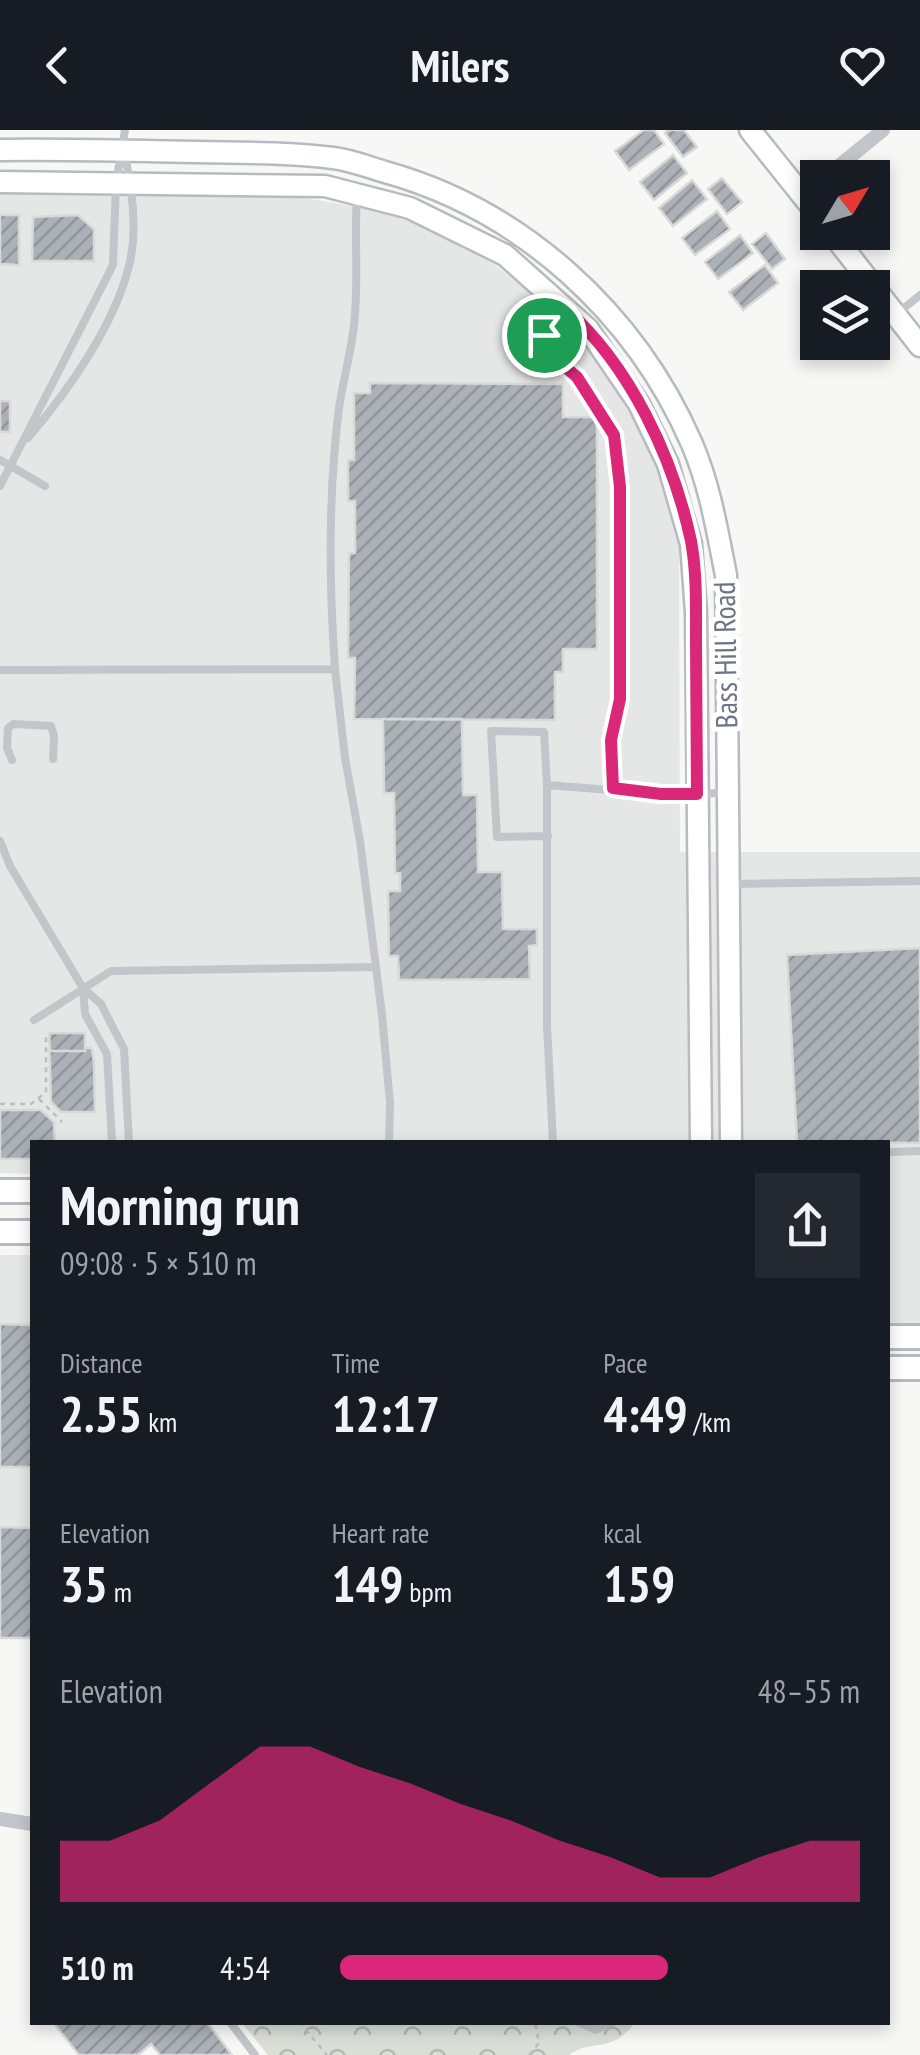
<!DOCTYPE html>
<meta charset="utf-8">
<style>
body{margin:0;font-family:"PT Sans Narrow",sans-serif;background:#242831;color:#f1f3f6;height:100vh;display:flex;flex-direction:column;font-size:38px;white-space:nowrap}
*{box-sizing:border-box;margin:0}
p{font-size:32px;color:#9ea1a6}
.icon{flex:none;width:55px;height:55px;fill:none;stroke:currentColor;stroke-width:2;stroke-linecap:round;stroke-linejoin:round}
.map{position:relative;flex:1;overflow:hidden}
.sheet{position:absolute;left:30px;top:1010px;width:860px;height:885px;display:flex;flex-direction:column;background:#171b24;border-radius:0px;box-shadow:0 5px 15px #0003}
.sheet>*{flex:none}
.needle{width:65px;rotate:52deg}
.buttons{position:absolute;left:800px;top:30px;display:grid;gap:20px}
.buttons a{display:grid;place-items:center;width:90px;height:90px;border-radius:0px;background:#171b24;box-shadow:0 5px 15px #0003;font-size:50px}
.pin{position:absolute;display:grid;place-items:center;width:85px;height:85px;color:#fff;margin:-42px;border:5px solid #fff;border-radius:50%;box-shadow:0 2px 10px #0007}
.round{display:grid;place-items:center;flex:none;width:105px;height:105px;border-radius:0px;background:#242831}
.summary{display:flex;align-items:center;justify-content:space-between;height:170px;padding:0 30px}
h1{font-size:55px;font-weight:700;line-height:75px}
.stats{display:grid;grid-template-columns:repeat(3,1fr);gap:15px;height:170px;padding:10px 30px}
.stats div{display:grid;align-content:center}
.stats b{font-size:50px;font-weight:700}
.stats small{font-size:28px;font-weight:400}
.stats p{font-size:28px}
.chart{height:280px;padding:20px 30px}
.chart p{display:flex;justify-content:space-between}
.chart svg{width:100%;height:180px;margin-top:10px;fill:#db2777;opacity:.7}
ul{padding:0 30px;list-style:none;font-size:32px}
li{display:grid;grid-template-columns:160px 120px 1fr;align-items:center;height:75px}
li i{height:25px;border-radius:12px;background:#db2777}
header{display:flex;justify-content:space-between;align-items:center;height:130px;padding:0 30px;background:#171b24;font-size:45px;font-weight:700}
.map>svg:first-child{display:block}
</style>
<header><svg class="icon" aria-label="back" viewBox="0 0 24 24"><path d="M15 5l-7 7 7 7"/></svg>Milers<svg class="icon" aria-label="heart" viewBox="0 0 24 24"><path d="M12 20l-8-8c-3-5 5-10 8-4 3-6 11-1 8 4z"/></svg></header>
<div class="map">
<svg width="920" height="1925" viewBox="0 0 920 1925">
<defs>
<pattern id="park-crowns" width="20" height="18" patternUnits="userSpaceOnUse" patternTransform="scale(2.5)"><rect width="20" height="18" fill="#d9ded7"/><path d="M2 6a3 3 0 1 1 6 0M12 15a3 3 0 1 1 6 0" fill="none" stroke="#b4b9b4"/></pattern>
<pattern id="building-hatch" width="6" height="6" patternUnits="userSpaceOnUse" patternTransform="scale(2.5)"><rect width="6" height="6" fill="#acb1b7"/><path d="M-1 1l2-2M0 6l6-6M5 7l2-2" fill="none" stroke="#90959a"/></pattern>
</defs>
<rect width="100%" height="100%" fill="#f7f8f6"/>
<path fill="#e5e7e6" d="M0 62 288 65 377 80 419 94 492 133 534 165 598 232 639 299 657 339 679 415 680 722H920V1198L888 1197V1012H32V1044L0 1043Z
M0 1125H32V1398L0 1397Z"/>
<path fill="url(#park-crowns)" d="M242 1893H635C610 1925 592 1908 569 1925H268Z"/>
<path fill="url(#building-hatch)" stroke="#d9dad8" stroke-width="2.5" d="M644 0H654L664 14 629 40 615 21Z
M668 0H684L697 17 683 27 665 3Z
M673 25 687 43 654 70 640 52Z
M722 48 742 72 727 84 708 59Z
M692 50 707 69 673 96 659 78Z
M717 81 730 99 695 125 682 108Z
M0 85H19V135L0 134Z
M78 85 94 99V131H32L33 87Z
M766 103 785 129 772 139 752 114Z
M740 105 753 123 718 149 705 132Z
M765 135 778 153 743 180 729 162Z
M370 253 563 254V287H597V519H563V542H555V590L354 589 355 528H348L349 423H355V371H348V330H354V263H370Z
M0 271H10V302H0Z
M383 589H462L463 665H477L478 742H502L503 799H537V815L529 816 530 849 399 850 398 826H389L388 761H400V743H395L394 663H384Z
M920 818V1013L797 1012 787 825Z
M49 903H85V918H92L94 932 95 982H61L51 972Z
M49 903H85V921H50Z
M0 980H41L54 992 55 1012H32V1029H0Z
M0 1194 32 1195V1337H0Z
M0 1397 32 1398V1508H0Z
M60 1892H207L232 1925H160L151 1914 138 1925H79L56 1896Z"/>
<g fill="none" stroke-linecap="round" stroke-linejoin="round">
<g stroke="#b7babf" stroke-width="25">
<path id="secondary" d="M750 0 818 85
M0 20C66 19 131 21 197 22 242 23 288 22 333 28 351 30 368 37 385 42 522 80 635 183 692 314 710 356 717 400 726 445L731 1012
M0 52 325 56 410 78 505 125 588 199 639 274 668 334 691 414 696 482 701 1012
M831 102 920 216"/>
</g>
<g stroke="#b6b9bd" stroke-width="28">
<path id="primary" d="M0 1061H32
M0 1102H32
M888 1207H920
M888 1238H920"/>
</g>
<path stroke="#bcbec0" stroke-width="2.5" stroke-dasharray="5 5" stroke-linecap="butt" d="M39 969 62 992
M0 974H31L46 962V904
M299 1892 327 1925
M529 1925 539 1913 535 1892"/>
<path stroke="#c2c5c9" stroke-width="8" d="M565 180 544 205 550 224 577 247 614 305 620 357V569L611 611 613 658
M899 182 920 165
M28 308C68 261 114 196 129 136 138 101 132 57 124 22
M0 330 45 356
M0 356 113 135 116 53 125 0
M335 539 345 628 360 711 382 885 390 973 389 1012
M0 540 335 539C329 453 328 364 339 278 343 250 351 223 354 195 359 153 354 108 357 65
M12 630 7 618 8 598 13 594 51 596 54 606 53 629
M547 655 544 602 491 601 497 707 548 706
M0 711 10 736 83 858 101 874 124 919 129 1012
M730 754 920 751
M83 858 85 884 107 924 112 1012
M34 890 111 841 376 837
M553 1012 547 895V655L661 664 724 663
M888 1022 920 1021
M230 1892 255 1925
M578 1892 595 1900 613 1892"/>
<path stroke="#c2c5c9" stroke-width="14" d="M824 48 883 0
M0 1689 32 1694"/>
<use href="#secondary" stroke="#fff" stroke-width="20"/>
<use href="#primary" stroke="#fff" stroke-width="22"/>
</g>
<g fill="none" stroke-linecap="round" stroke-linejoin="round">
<g stroke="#fff" stroke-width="20">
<path id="route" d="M566 179C630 236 673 327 691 411 697 443 696 479 696 511 696 562 697 613 697 664H661L613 658 611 610 620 569V357L614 305 577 247 550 224 544 205Z"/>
</g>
<use href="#route" stroke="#db2777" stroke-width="12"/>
</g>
<g text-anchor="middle" stroke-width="10" stroke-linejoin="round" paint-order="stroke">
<g font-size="30" fill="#6b7583" stroke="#fff">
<text transform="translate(726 525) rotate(-91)" y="10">Bass Hill Road</text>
</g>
</g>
</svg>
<div class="buttons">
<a><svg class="needle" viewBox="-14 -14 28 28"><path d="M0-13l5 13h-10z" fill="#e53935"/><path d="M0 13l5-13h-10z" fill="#9ea1a6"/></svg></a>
<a><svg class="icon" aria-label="layers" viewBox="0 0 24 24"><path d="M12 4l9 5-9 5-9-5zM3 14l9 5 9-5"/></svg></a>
</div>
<div class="pin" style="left:544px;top:205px;background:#1e9e55"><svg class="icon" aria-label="arrive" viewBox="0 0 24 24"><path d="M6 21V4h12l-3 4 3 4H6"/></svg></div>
<section class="sheet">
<div class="summary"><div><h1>Morning run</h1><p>09:08 · 5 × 510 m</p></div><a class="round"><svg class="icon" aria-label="share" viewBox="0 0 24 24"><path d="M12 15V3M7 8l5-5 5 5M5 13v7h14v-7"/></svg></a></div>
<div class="stats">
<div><p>Distance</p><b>2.55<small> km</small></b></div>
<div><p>Time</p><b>12:17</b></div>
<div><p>Pace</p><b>4:49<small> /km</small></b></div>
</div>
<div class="stats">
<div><p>Elevation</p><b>35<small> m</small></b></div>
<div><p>Heart rate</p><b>149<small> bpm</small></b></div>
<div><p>kcal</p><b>159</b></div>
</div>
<div class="chart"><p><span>Elevation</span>48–55 m</p>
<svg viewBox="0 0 160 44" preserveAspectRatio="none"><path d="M0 44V29L10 29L20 24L30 15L40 6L50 6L60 11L70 15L80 20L90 24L100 29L110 33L120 38L130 38L140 33L150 29L160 29V44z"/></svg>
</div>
<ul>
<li><b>510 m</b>4:54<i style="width:63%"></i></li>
</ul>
</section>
</div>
